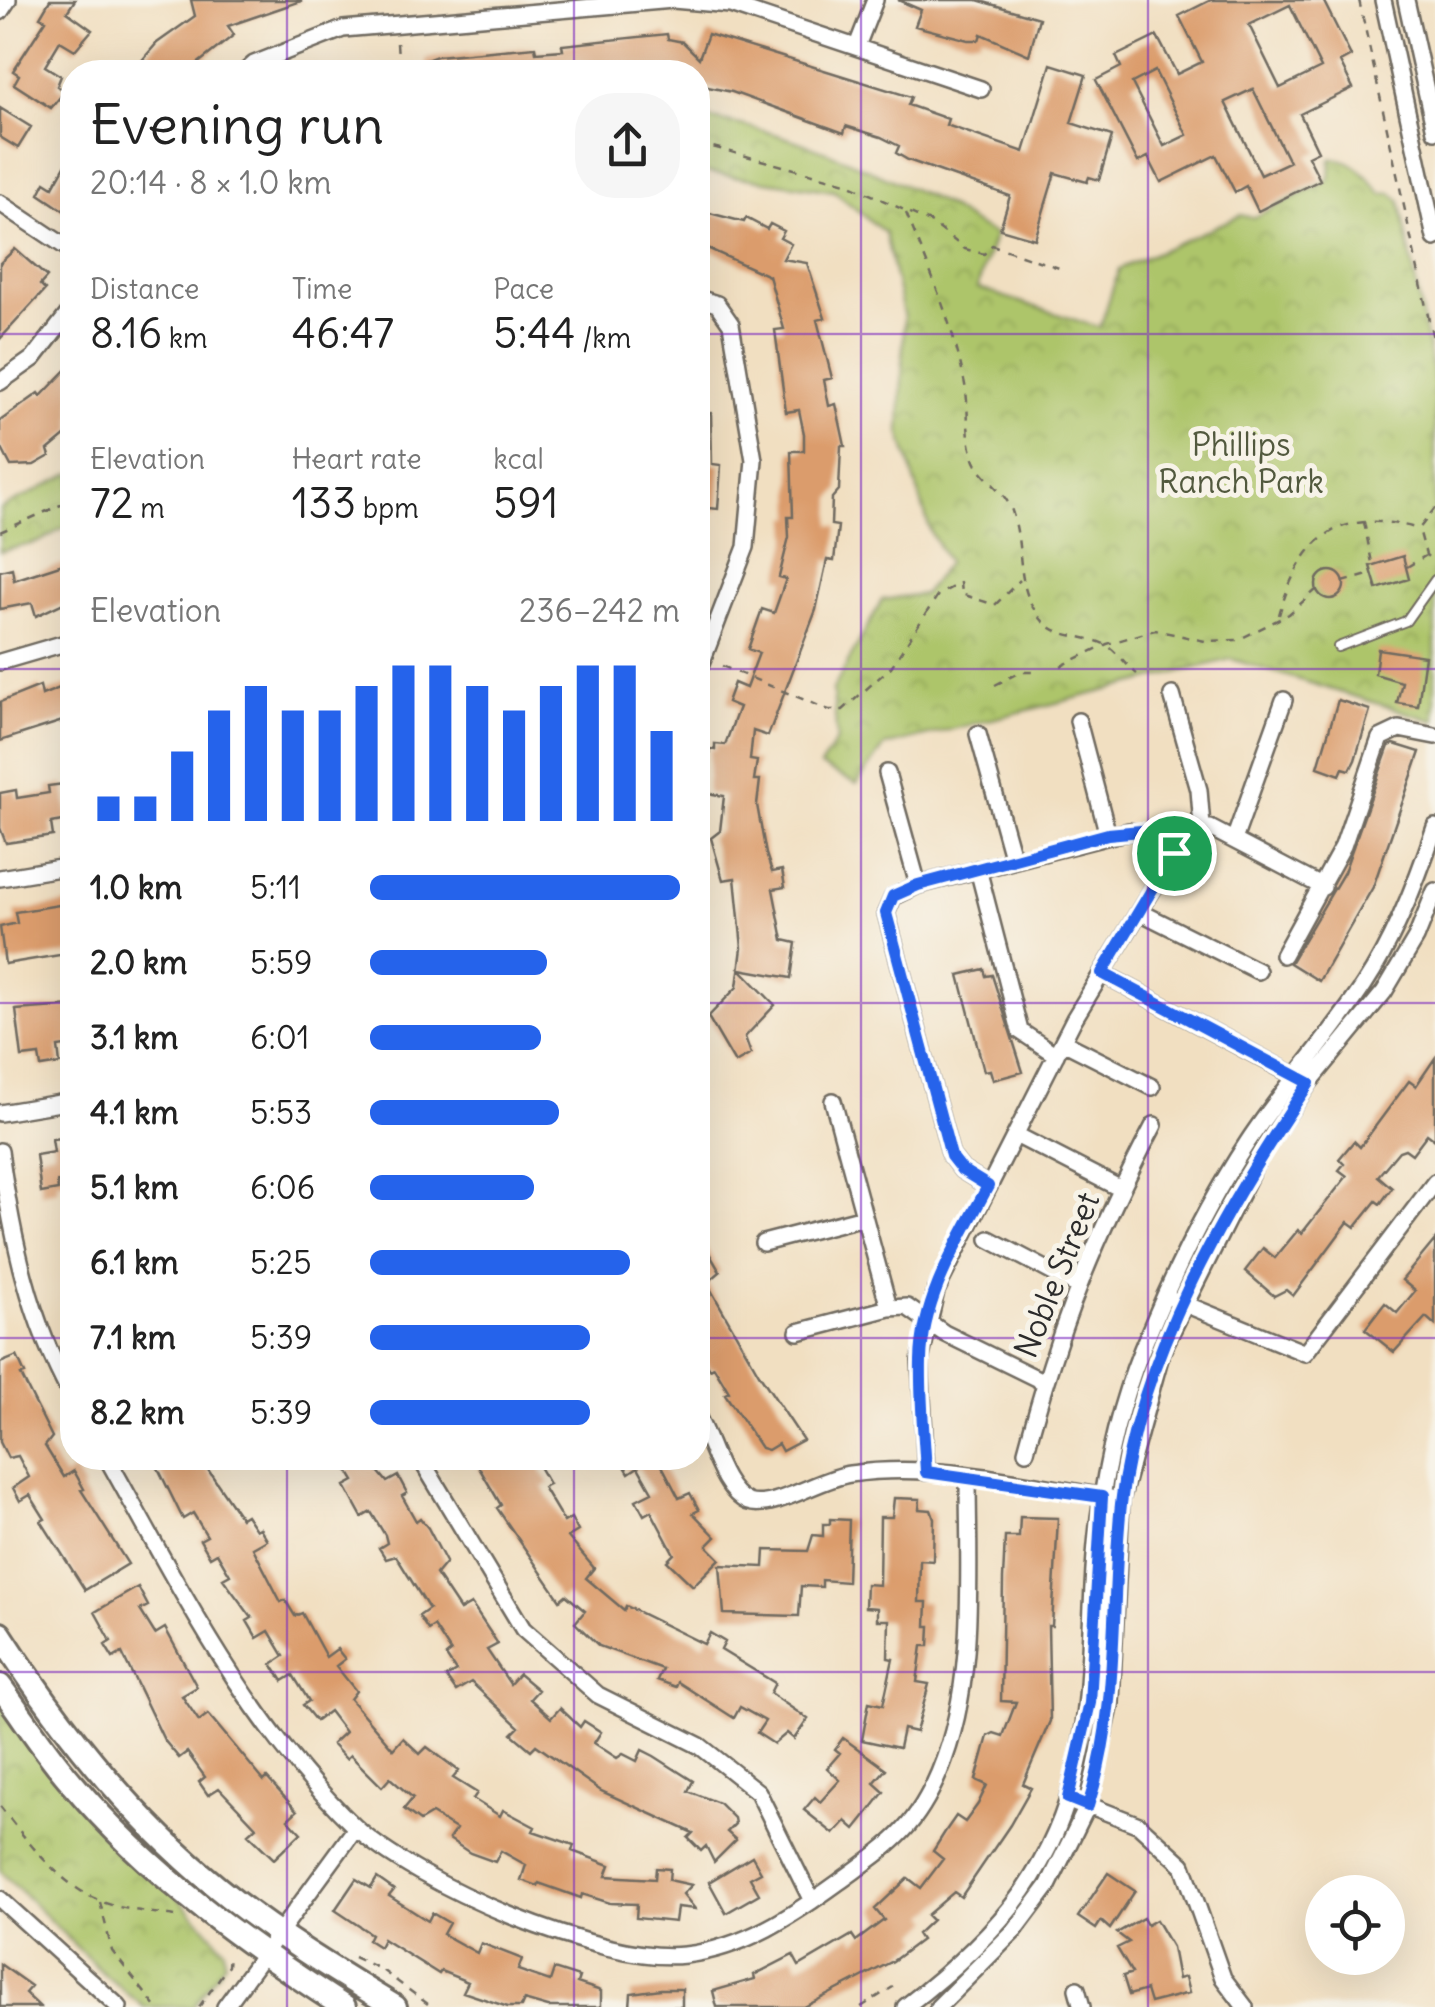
<!DOCTYPE html>
<meta charset="utf-8">
<style>
body{margin:0;font-family:Delius,sans-serif;background:#f6f6f6;color:#222;height:100vh;display:flex;flex-direction:column;font-size:38px;white-space:nowrap}
*{box-sizing:border-box;margin:0}
p{font-size:32px;color:#767676}
.icon{flex:none;width:55px;height:55px;fill:none;stroke:currentColor;stroke-width:2;stroke-linecap:round;stroke-linejoin:round}
.map{position:relative;flex:1;overflow:hidden}
.sheet{position:absolute;left:60px;top:60px;width:650px;height:1410px;display:flex;flex-direction:column;background:#fff;border-radius:40px;box-shadow:0 10px 40px #0002}
.sheet>*{flex:none}
.tools{position:absolute;left:1305px;top:1875px;display:grid;gap:20px}
.tools a{display:grid;place-items:center;width:100px;height:100px;border-radius:50%;background:#fff;box-shadow:0 10px 40px #0002;font-size:50px}
.pin{position:absolute;display:grid;place-items:center;width:85px;height:85px;color:#fff;margin:-42px;border:5px solid #fff;border-radius:50%;box-shadow:0 2px 10px #0007}
.round{display:grid;place-items:center;flex:none;width:105px;height:105px;border-radius:40px;background:#f6f6f6}
.headline{display:flex;align-items:center;justify-content:space-between;height:170px;padding:0 30px}
h1{font-size:55px;font-weight:600;line-height:75px}
.metrics{display:grid;grid-template-columns:repeat(3,1fr);gap:15px;height:170px;padding:10px 30px}
.metrics div{display:grid;align-content:center}
.metrics b{font-size:42px;font-weight:600}
.metrics small{font-size:28px;font-weight:400}
.metrics p{font-size:28px}
.chart{height:280px;padding:20px 30px}
.chart p{display:flex;justify-content:space-between}
.chart svg{width:100%;height:180px;margin-top:10px;stroke:#2563eb;stroke-width:6}
ul{padding:0 30px;list-style:none;font-size:32px}
li{display:grid;grid-template-columns:160px 120px 1fr;align-items:center;height:75px}
li i{height:25px;border-radius:12px;background:#2563eb}
.map>svg:first-child{display:block}
</style>
<div class="map">
<svg width="1435" height="2007" viewBox="0 0 1435 2007">
<defs>
<pattern id="park-crowns" width="20" height="18" patternUnits="userSpaceOnUse" patternTransform="scale(2.5)"><rect width="20" height="18" fill="#adc56a"/><path d="M2 6a3 3 0 1 1 6 0M12 15a3 3 0 1 1 6 0" fill="none" stroke="#95a95c"/></pattern>
</defs>
<rect width="100%" height="100%" fill="#f7f3e8"/>
<filter id="ink" filterUnits="userSpaceOnUse"><feTurbulence type="fractalNoise" baseFrequency=".01" numOctaves="2"/><feDisplacementMap in="SourceGraphic" scale="20" xChannelSelector="R" yChannelSelector="G"/><feConvolveMatrix kernelMatrix="1 2 1 2 8 2 1 2 1" color-interpolation-filters="sRGB"/></filter>
<filter id="wash" filterUnits="userSpaceOnUse"><feTurbulence type="fractalNoise" baseFrequency=".0048" numOctaves="4" result="noise"/><feDisplacementMap in="SourceGraphic" scale="40" xChannelSelector="R" yChannelSelector="G"/><feGaussianBlur stdDeviation="2.25" result="paint"/><feColorMatrix in="noise" values="0 0 0 0 0 0 0 0 0 0 0 0 0 0 0 0 0 1.4 0 .05"/><feComposite in="paint" operator="in"/></filter>
<g filter="url(#wash)">
<rect width="100%" height="100%" fill="#f1dfc1"/>
<path fill="url(#park-crowns)" stroke="#6c784a" stroke-width="2.5" d="M698 117C781 128 858 164 934 199 955 209 973 227 995 234L977 288 1100 328 1119 269 1241 215 1252 218 1323 184 1330 178 1331 159C1353 156 1369 179 1382 194L1391 193 1400 200 1435 385V721L1231 659 885 746 857 784 820 766 837 740 833 690 882 600 924 594 948 562 931 533 900 432 904 318 885 233 834 191 698 171Z
M72 473V523L39 542 0 552V509Z
M0 1700 224 1948 225 1962 193 2007H144L106 1976 0 1871Z"/>
<g id="blocks">
<path fill="#db9c6c" fill-rule="evenodd" d="M50 0H75L67 12 92 30 75 50 60 41 45 66 61 76 57 86 65 91 51 108 14 84 19 75 13 71 46 20 40 17Z
M191 0H301V1L228 26 234 35 187 72H132L157 43 195 16Z
M898 0H977L1039 18 1029 55 981 34 979 40H968L915 26 921 10Z
M1211 0H1323L1351 56 1340 62 1353 88 1300 114 1318 151 1308 156 1320 180 1258 211 1246 186 1235 192 1216 155 1161 182 1148 157 1138 162 1096 80 1121 67 1116 56 1157 36 1177 74 1202 62 1179 16ZM1290 5 1321 68 1280 88 1249 25ZM1155 71 1187 135 1164 146 1132 83ZM1253 89 1289 162 1261 175 1225 102Z
M667 34 668 39 683 42 699 58 708 34 911 97 908 105 948 119 946 125 1024 152 1051 64 1086 75 1071 123 1112 136 1099 180 1089 177 1087 182 1055 173 1035 239 1000 229 1010 196 908 160 896 153 899 146 881 137 846 126 844 133 732 92 698 85V72H427L426 60 437 56 535 47 536 52 563 50 562 45Z
M0 108 31 127 18 148 0 137Z
M72 153V216L39 194 45 182 53 187Z
M698 210 744 222 746 218 767 229 770 224 784 231 780 238 791 244 783 259 807 263 825 318 817 320 832 378 824 380 829 406 836 404 845 446H841L839 490 832 498 831 525 838 526 834 561 827 560 816 610 768 736 753 731 750 760 757 761 754 780H760L757 805 766 854 772 872 782 870 785 887 773 889 783 940 796 943 791 978 740 969 775 1005 745 1037 751 1054 735 1063 708 1017 737 987 742 948 735 878 723 880 711 838 720 831 724 796 707 793 710 749 715 750V744L725 745 739 707 727 702 734 683 746 688 759 653 748 649 762 609 774 613 786 579 779 577 789 537 788 517H793L791 451H804V434L799 410 786 412 775 330 784 329 769 276 698 244Z
M15 249 47 277 40 285 45 290 0 339V263Z
M72 364V430L48 450 50 456 34 465 11 466 0 445V421L39 393 41 396Z
M711 413 712 464 721 465 718 509 698 507V414Z
M1403 556 1409 579 1377 589 1370 566Z
M72 561V599L36 616 32 603 0 609V571L12 568 14 580Z
M1316 585a14 14 0 1 1 28 0a14 14 0 1 1-28 0Z
M1378 649 1425 656 1418 706 1397 703 1402 682 1375 674Z
M72 683V718L0 741V702L40 686 42 695Z
M1338 700 1370 710 1355 760 1350 770 1343 768 1340 775 1318 767Z
M1394 744 1420 752 1373 887 1319 981 1290 963 1344 872 1389 746Z
M64 784 69 820 51 823 53 836 6 843 0 828V793L16 790 17 798 49 793 48 786Z
M72 903V953L5 964 0 927 17 923 15 912Z
M984 969 986 976 992 975 1023 1072 993 1080 990 1070 984 1071 959 975Z
M72 1006V1045L58 1047 60 1064 41 1067 39 1055 22 1057 16 1010Z
M1435 1058V1140L1427 1134 1412 1154 1405 1149 1399 1151 1378 1176 1392 1188 1380 1204 1376 1201 1355 1227 1348 1222 1293 1296 1286 1290 1274 1296 1245 1271 1263 1248 1275 1258 1298 1230 1302 1233 1347 1176 1339 1170 1344 1164 1339 1159 1354 1141 1360 1147 1409 1081 1416 1086Z
M71 1137 72 1180 57 1182 58 1190 41 1193 36 1155 54 1152 52 1139Z
M698 1234 720 1272 707 1283 759 1374 803 1440 782 1451 778 1444 768 1450 761 1448 725 1394 729 1392 714 1367 710 1369 698 1349Z
M1435 1240V1325L1426 1317 1394 1352 1365 1329 1385 1303 1397 1313 1415 1291 1402 1280Z
M17 1356 25 1374 21 1375 52 1437 45 1446 64 1477 74 1471 84 1489 81 1490 128 1564 85 1590 41 1521 45 1519 30 1495 20 1501 13 1488 29 1477 18 1456 8 1458 0 1442V1363Z
M162 1458H200L241 1518 246 1515 256 1530 260 1528 267 1540 253 1548 281 1602 285 1600 295 1616 302 1613 326 1657 337 1649 345 1659 336 1666 356 1691 350 1699 393 1749 403 1738 420 1754 427 1747 459 1771 453 1778 477 1793 473 1799 500 1816 503 1810 535 1827 533 1831 574 1845 572 1851 610 1865 606 1876 655 1879 656 1868 670 1869 669 1880 692 1885 683 1894 695 1909 677 1907 675 1922 636 1918 637 1904 610 1903 582 1894 581 1898 539 1883 538 1886 521 1880 526 1865 501 1851 495 1862 470 1853 449 1839 456 1829 432 1814 420 1821 404 1809 413 1798 390 1778 382 1787 350 1755 346 1759 332 1744 345 1732 329 1711 316 1721 303 1705 309 1701 293 1675 283 1681 272 1664 284 1656 269 1631 257 1638 247 1621 252 1618 223 1579 230 1575 217 1553 210 1557 200 1540 207 1536 193 1513 183 1519 155 1462Z
M340 1458H367L387 1482 398 1476 407 1493 402 1496 416 1521 420 1518 428 1528 446 1562 436 1574 460 1610 471 1604 476 1611 498 1644 487 1650 510 1684 519 1674 538 1690 530 1699 551 1718 560 1708 580 1727 584 1721 601 1732 594 1743 617 1758 623 1754 637 1761 642 1750 654 1756 693 1781 688 1791 719 1803 734 1818 735 1824 727 1832 736 1840 714 1862 706 1846 701 1851 688 1838 693 1833 601 1791 536 1745 531 1750 512 1734 519 1727 471 1682 456 1691 446 1677 456 1671 446 1656 451 1652 434 1626 428 1630 419 1616 429 1609 396 1556 386 1559 379 1548 387 1543 385 1535 371 1512 362 1517 345 1486 354 1481Z
M493 1458H534L549 1484 543 1487 564 1522 571 1518 578 1531 568 1537 594 1568 586 1578 624 1610 626 1606 704 1644 710 1633 725 1642 721 1650 775 1683 770 1693 808 1719 794 1739 787 1733 774 1744 757 1733 765 1721 740 1707 734 1718 678 1682 676 1687 657 1680 662 1669 599 1646 575 1623 585 1611 566 1595 560 1600 497 1508 501 1505 478 1466Z
M620 1458H658L679 1498 690 1493 699 1510 693 1513 716 1537 707 1546 720 1559 693 1586 667 1561 674 1554 651 1511 644 1515 636 1500 652 1492 638 1467 629 1473Z
M894 1498 920 1499 919 1509 931 1510 934 1518 933 1561 920 1560 919 1602H927L926 1626H930L929 1646H922L917 1682 929 1684 916 1732 903 1729 899 1748 862 1740 869 1702 883 1705 893 1659 888 1658 889 1620H877V1608L865 1607 866 1584 879 1585 880 1517H892Z
M1020 1517 1058 1518 1052 1626H1048L1050 1721 1023 1784 1031 1788 1010 1825 961 1897 954 1892 927 1915 932 1920 917 1934 921 1940 893 1961 804 2007H717L713 1991 755 1979 754 1975 793 1955 799 1966 852 1935 856 1941 884 1920 875 1909 908 1878 921 1888 943 1859 933 1851 945 1832 956 1816 965 1822 978 1804 987 1785 976 1780 988 1736 994 1733 1003 1736 1016 1702 1001 1701 1003 1579 1005 1537H1019Z
M830 1519 849 1520 847 1582 822 1580V1587L801 1586 799 1616 724 1614 720 1565 764 1567 765 1550 808 1551 813 1535 823 1536V1524H830Z
M138 1587 148 1606 140 1610 155 1634 165 1628 197 1687 182 1696 199 1721 208 1714 264 1781 267 1778 297 1811 288 1819 301 1833 274 1859 248 1834 256 1827 219 1788 208 1795 199 1782 205 1777 187 1752 179 1758 164 1740 122 1653 113 1658 105 1645 111 1641 95 1612Z
M843 1738 886 1769 874 1783 884 1792 867 1814 855 1829 846 1821 834 1834 804 1810 815 1797 820 1802 840 1780 827 1768 840 1753 835 1749Z
M752 1856 761 1872 750 1878 759 1894 726 1913 709 1882Z
M1108 1873 1135 1891 1110 1929 1101 1921 1096 1929 1078 1917Z
M377 1878 394 1890 389 1896 428 1921 432 1913 449 1923 443 1934 477 1953 481 1943 522 1959 518 1970 532 1975 550 1981 554 1969 579 1977 577 1983 601 1991V2007H548L524 2000 521 2007H508L463 1992 468 1982 441 1971 439 1974 383 1939 379 1947 368 1940 371 1934 335 1910 356 1879 371 1888Z
M1143 1918 1147 1925 1156 1920 1172 1947 1178 1979 1185 1977 1189 1993 1150 2003 1146 1990 1129 1995 1123 1976 1132 1973 1117 1948 1129 1942 1117 1933Z
M0 1964 31 1986 25 1993 40 2007H0Z
M661 1989H682V2007H630L631 1993Z"/>
</g>
</g>
<g filter="url(#ink)">
<use href="#blocks" fill-opacity="0" stroke="#706a60" stroke-width="2.5"/>
<g fill="none" stroke-linecap="round" stroke-linejoin="round">
<g stroke="#706a60" stroke-width="12">
<path id="lane" d="M1338 647 1406 621 1435 580"/>
</g>
<g stroke="#706a60" stroke-width="20">
<path id="street" d="M1383 0 1435 238
M1406 0 1435 131
M0 12 8 0
M857 46 875 0
M245 72 254 64 343 29 673 0 730 5 981 89
M0 203 72 251
M698 298 717 304 731 324 754 460 746 547 698 672
M0 382 34 358 72 309
M0 662 72 641
M1172 695 1199 790 1202 826
M1078 721 1108 835
M978 734 1013 860
M887 773 918 885 893 897 886 913 951 1156 962 1170 988 1186
M1234 840 1284 700
M978 869 1020 1031 1056 1055
M0 878 72 866
M918 885 1129 831 1153 836 1174 853
M1140 912 1258 971
M698 945V948
M1283 955 1343 846 1380 738 1399 729 1435 736
M1102 973 1301 1079
M1063 1042 1152 1087
M833 1101 889 1308
M0 1113 72 1101
M1016 1135 1121 1189
M0 1151C12 1238 29 1319 72 1397
M989 1239 1076 1285
M763 1243 864 1217
M1175 1300 1305 1353 1435 1182
M798 1332 889 1308 907 1307 944 1333 1044 1382
M698 1418C711 1441 722 1491 748 1502 772 1511 821 1478 850 1474 937 1462 1025 1484 1110 1498
M1026 1451C1059 1326 1094 1239 1154 1125
M107 1458C179 1586 246 1722 354 1826 413 1883 603 1965 685 1955 745 1948 792 1916 839 1882 888 1846 914 1832 939 1773 977 1682 968 1572 968 1475
M420 1458 523 1629 598 1695 700 1746 758 1792 812 1901
M926 1472 920 1361 936 1291 1074 1019 1185 836 1196 826 1210 828 1323 887
M1083 1803 1139 1825 1183 1865 1223 1978 1245 2007
M0 1899 119 2007
M1077 1989 1082 2007
M225 2007 356 1828
M905 2007C948 1974 992 1935 1023 1891 1111 1764 1079 1636 1102 1497 1111 1440 1127 1382 1150 1330 1177 1266 1209 1201 1247 1143 1283 1088 1328 1040 1364 985 1395 938 1417 881 1435 827
M938 2007 1015 1930 1048 1886 1088 1805 1111 1703 1121 1500 1162 1351 1262 1151 1309 1083 1384 992 1416 938 1435 891"/>
</g>
<g stroke="#706a60" stroke-width="28">
<path id="secondary" d="M0 1634C60 1727 132 1818 218 1888 273 1933 334 1970 395 2007
M0 1686C24 1718 46 1754 73 1784 148 1874 246 1944 344 2007"/>
</g>
<path stroke="#706a60" stroke-width="2.5" stroke-dasharray="8 8" stroke-linecap="butt" d="M1359 0 1435 348
M397 43 399 72
M698 143 846 183 932 223 965 249 984 254 992 245 1059 268
M906 213C929 268 952 321 964 380 970 405 965 431 973 456 980 479 1004 488 1012 511 1025 549 1014 587 1041 619 1057 639 1083 634 1104 644 1114 648 1127 666 1137 674
M1435 508 1419 529 1426 555 1435 562
M1364 522 1372 563
M0 532 72 500
M1407 567 1425 556
M1343 582 1368 575
M1279 615C1301 538 1338 506 1419 529
M722 666 829 710H843L891 667 938 595 960 583 961 594 995 605 1020 580
M1061 666 1107 644 1155 630 1205 641 1238 640 1289 614 1317 589
M995 685 1020 672H1038
M0 1806C25 1838 57 1882 96 1899 120 1911 154 1912 181 1917
M100 1902 112 1951 156 2007
M354 1957 382 1970 432 2007
M199 2007 228 1966 229 1953
M861 2007 893 1987"/>
<use href="#lane" stroke="#fff" stroke-width="8"/>
<use href="#street" stroke="#fff" stroke-width="15"/>
<use href="#secondary" stroke="#fff" stroke-width="22"/>
</g>
</g>
<g fill="none" stroke-linecap="round" stroke-linejoin="round" filter="url(#ink)">
<g stroke="#fff" stroke-width="20">
<path id="route" d="M1141 831 1174 853 1102 973 1309 1083C1228 1202 1137 1358 1121 1504 1110 1605 1120 1708 1088 1806L1068 1798 1090 1703 1102 1497 926 1472C924 1435 920 1398 921 1361 922 1298 959 1241 988 1186L962 1170 951 1156 886 913 893 896 918 885 1108 834Z"/>
</g>
<use href="#route" stroke="#2563eb" stroke-width="12"/>
</g>
<path fill="none" stroke="#7b2cbf" stroke-width="2.5" stroke-opacity="0.55" d="M287 0V72M574 0V72M861 0V2007M1148 0V2007M0 334H72M698 334H1435M0 669H72M698 669H1435M0 1003H72M698 1003H1435M0 1338H72M698 1338H1435M287 1458V2007M574 1458V2007M0 1672H1435"/>
<g text-anchor="middle" stroke-width="10" stroke-linejoin="round" paint-order="stroke">
<g font-size="32" fill="#52593e" stroke="#f7f3e8">
<text x="1241" y="456">Phillips<tspan x="1241" dy="37">Ranch Park</tspan></text>
</g>
<g font-size="32" fill="#2b2b2b" stroke="#f7f3e8">
<text transform="translate(1057 1275) rotate(-68)" y="11">Noble Street</text>
</g>
</g>
</svg>
<div class="tools">
<a><svg class="icon" aria-label="locate" viewBox="0 0 24 24"><circle cx="12" cy="12" r="6"/><path d="M12 2v4M12 18v4M2 12h4M18 12h4"/></svg></a>
</div>
<div class="pin" style="left:1174px;top:853px;background:#1e9e55"><svg class="icon" aria-label="arrive" viewBox="0 0 24 24"><path d="M6 21V4h12l-3 4 3 4H6"/></svg></div>
<section class="sheet">
<div class="headline"><div><h1>Evening run</h1><p>20:14 · 8 × 1.0 km</p></div><a class="round"><svg class="icon" aria-label="share" viewBox="0 0 24 24"><path d="M12 15V3M7 8l5-5 5 5M5 13v7h14v-7"/></svg></a></div>
<div class="metrics">
<div><p>Distance</p><b>8.16<small> km</small></b></div>
<div><p>Time</p><b>46:47</b></div>
<div><p>Pace</p><b>5:44<small> /km</small></b></div>
</div>
<div class="metrics">
<div><p>Elevation</p><b>72<small> m</small></b></div>
<div><p>Heart rate</p><b>133<small> bpm</small></b></div>
<div><p>kcal</p><b>591</b></div>
</div>
<div class="chart"><p><span>Elevation</span>236–242 m</p>
<svg viewBox="0 0 160 44" preserveAspectRatio="none"><path d="M5 44V38M15 44V38M25 44V27M35 44V17M45 44V11M55 44V17M65 44V17M75 44V11M85 44V6M95 44V6M105 44V11M115 44V17M125 44V11M135 44V6M145 44V6M155 44V22"/></svg>
</div>
<ul>
<li><b>1.0 km</b>5:11<i style="width:100%"></i></li>
<li><b>2.0 km</b>5:59<i style="width:57%"></i></li>
<li><b>3.1 km</b>6:01<i style="width:55%"></i></li>
<li><b>4.1 km</b>5:53<i style="width:61%"></i></li>
<li><b>5.1 km</b>6:06<i style="width:53%"></i></li>
<li><b>6.1 km</b>5:25<i style="width:84%"></i></li>
<li><b>7.1 km</b>5:39<i style="width:71%"></i></li>
<li><b>8.2 km</b>5:39<i style="width:71%"></i></li>
</ul>
</section>
</div>
